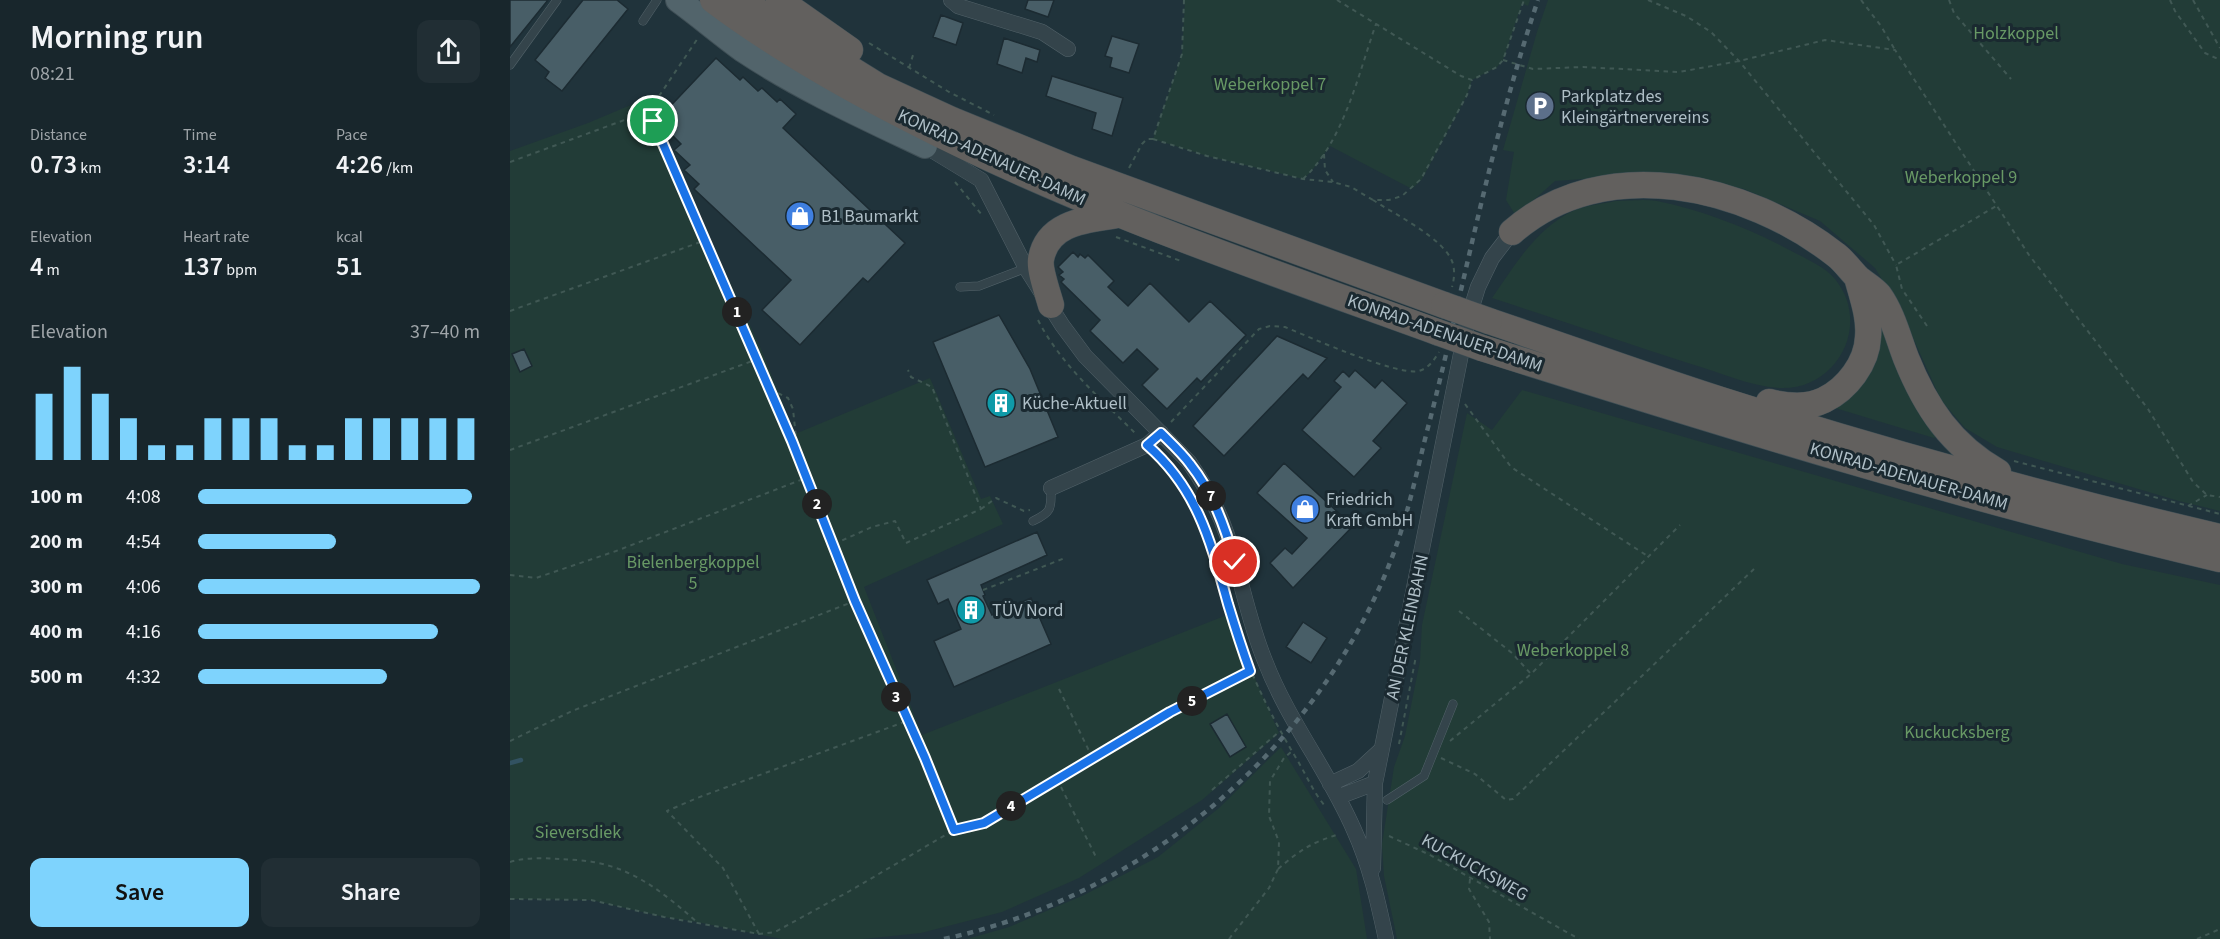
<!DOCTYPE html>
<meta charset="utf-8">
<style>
body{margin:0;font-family:"Source Sans 3",sans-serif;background:#212e34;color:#f1f3f6;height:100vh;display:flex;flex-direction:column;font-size:22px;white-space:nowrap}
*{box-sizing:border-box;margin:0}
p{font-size:20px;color:#9fa5a9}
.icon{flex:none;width:33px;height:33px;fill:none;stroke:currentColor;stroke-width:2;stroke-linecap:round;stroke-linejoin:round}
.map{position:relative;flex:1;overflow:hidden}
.panel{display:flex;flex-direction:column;background:#18262c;width:510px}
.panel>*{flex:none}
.pin{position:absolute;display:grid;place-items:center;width:51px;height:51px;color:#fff;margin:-26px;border:3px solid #fff;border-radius:50%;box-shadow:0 2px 6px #0007}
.km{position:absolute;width:30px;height:30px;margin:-15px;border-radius:50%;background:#222;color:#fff;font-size:16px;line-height:30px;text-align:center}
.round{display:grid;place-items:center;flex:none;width:63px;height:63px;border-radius:12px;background:#212e34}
.overview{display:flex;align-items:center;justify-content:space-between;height:102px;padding:0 30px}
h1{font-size:33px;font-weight:600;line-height:45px}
.figures{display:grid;grid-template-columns:repeat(3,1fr);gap:9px;height:102px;padding:6px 30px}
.figures div{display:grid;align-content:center}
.figures b{font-size:26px;font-weight:600}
.figures small{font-size:16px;font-weight:400}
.figures p{font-size:16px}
.chart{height:168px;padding:12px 30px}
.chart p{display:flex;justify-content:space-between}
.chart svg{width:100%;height:108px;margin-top:6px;stroke:#7ed3fd;stroke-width:6}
.cta{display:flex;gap:12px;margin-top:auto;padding:12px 30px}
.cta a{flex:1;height:69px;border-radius:12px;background:#7ed3fd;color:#111;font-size:24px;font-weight:600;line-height:69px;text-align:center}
.cta a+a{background:#212e34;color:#f1f3f6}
ul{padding:0 30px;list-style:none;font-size:20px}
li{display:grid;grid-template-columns:96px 72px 1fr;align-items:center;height:45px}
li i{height:15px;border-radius:8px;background:#7ed3fd}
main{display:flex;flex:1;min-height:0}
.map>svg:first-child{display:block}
</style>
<main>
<section class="panel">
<div class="overview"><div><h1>Morning run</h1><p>08:21</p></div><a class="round"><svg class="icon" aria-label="share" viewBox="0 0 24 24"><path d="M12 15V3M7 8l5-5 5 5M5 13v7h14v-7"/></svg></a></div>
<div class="figures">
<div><p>Distance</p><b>0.73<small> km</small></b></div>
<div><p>Time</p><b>3:14</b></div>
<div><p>Pace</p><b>4:26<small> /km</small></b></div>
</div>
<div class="figures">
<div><p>Elevation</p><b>4<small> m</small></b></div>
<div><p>Heart rate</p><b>137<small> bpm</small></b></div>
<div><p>kcal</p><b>51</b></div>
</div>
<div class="chart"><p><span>Elevation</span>37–40 m</p>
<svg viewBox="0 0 160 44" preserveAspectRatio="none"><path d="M5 44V17M15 44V6M25 44V17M35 44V27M45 44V38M55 44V38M65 44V27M75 44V27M85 44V27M95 44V38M105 44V38M115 44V27M125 44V27M135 44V27M145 44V27M155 44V27"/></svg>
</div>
<ul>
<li><b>100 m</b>4:08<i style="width:97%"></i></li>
<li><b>200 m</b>4:54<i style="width:49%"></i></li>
<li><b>300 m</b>4:06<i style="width:100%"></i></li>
<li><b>400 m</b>4:16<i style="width:85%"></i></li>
<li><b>500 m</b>4:32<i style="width:67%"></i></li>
</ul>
<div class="cta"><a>Save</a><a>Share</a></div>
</section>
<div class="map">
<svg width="1710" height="939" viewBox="0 0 1710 939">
<rect width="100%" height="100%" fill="#20333b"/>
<path fill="#223c37" d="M675 0H1020L1018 6 1012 3 993 60 987 67 962 80 957 95 912 179 902 189 820 146 801 172 793 179 697 156 643 139 672 54Z
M1038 0H1710V511L1669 501 1487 447 1455 428 1431 400 1391 311 1365 268 1310 221 1234 189 1156 173 1045 181 1006 216 996 200 1004 152 993 150 1027 32Z
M135 99 251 349 285 434 420 378 471 499 480 496 493 524 354 587 412 735 717 615 769 733 692 800 569 878 492 912 411 933 353 939H272L187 922 154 917 81 900 0 899V151L78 123Z
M1106 201C1119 201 1134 199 1147 201 1196 211 1243 230 1287 254 1299 260 1316 268 1325 279 1362 324 1327 391 1269 388 1239 386 1209 372 1181 364 1115 343 1049 320 982 298 1005 265 1027 227 1065 210 1077 205 1093 204 1106 201Z
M1370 320 1427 436 1424 438 1325 408Z
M1012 390 1612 564 1710 585V939H887L874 876 872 844 884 767 895 736 910 661 912 625 957 413 982 430Z
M771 747 846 869 857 939H457L499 927 574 895 648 857 709 808Z"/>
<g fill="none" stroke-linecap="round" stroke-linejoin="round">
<path stroke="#325261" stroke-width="4.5" d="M0 763 11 760"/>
</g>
<path fill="#485e67" stroke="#1c2b32" stroke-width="1.5" d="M0 0H38L0 47Z
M73 0H107L118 9 52 91 35 78 39 72 25 60Z
M518 0H544L538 17 515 9Z
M431 15 453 23 446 45 423 37Z
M602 36 629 44 619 73 600 67 602 58 595 56Z
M494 38 530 50 527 62 516 58 512 73 487 64Z
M206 58 230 80 233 77 248 91 252 88 267 102 270 99 286 114 273 128 395 243 358 282 353 278 290 345 252 310 281 280 184 189 189 184 174 170 180 165 164 150 171 144 156 129 160 125 151 116Z
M542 76 613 98 602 136 582 129 586 113 536 96Z
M563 252 568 257 570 254 575 258 578 255 604 281 598 287 618 306 640 283 679 322 700 301 736 335 691 382 687 378 657 409 632 385 648 369 627 349 613 363 580 331 590 320 551 282 554 279 549 275 553 272 548 267Z
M489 315 520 369 548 437 475 467 423 342Z
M767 336 817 358 798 379 793 374 714 456 683 426Z
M14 349 22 366 10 372 2 354Z
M845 370 865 388 872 380 897 403 863 441 871 448 844 477 792 430 831 387 824 381 833 371 839 377Z
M774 463 843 526 783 588 760 563 775 548 782 554 797 538 747 493Z
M527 532 537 555 471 585 475 595 473 596 482 615 521 598 541 644 444 687 424 641 451 629 438 599 428 604 417 580Z
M793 622 817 638 801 663 776 647Z
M717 714 736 747 720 757 700 724Z"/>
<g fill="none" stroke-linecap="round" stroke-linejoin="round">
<g stroke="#526269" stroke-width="9">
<path id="service" d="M133 21 147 0
M0 65 47 0
M450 287 469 286 516 268
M523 521C542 512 541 509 541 488
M877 800 914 776 943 704"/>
</g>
<g stroke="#526269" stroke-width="16">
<path id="minor" d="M441 0 448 6 532 32 558 49
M415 146 471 180 516 268 552 325 575 356 679 462C695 485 708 508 717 535 731 577 738 620 755 661 778 721 819 772 844 830 860 865 868 902 876 939
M541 488 637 445 651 433
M820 784 848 771 872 749
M828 797 865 783
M863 868 865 783 958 319 968 287 982 258 1002 232"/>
</g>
<g stroke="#405057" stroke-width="26">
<path id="primary" d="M168 0C190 16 211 34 233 50 290 88 354 117 415 146"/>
</g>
<g stroke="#3f4f56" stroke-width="27">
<path id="trunk" d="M203 0C264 46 329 83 397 118 567 206 748 267 927 332
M233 0 252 14 368 86 442 120 562 169 934 305
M269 0 340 50
M1002 232C1094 151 1237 185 1326 255 1334 261 1340 270 1348 278 1355 284 1363 288 1369 295 1382 313 1388 337 1396 358 1416 408 1441 445 1488 472
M541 305C538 294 529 269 531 259 538 221 578 220 608 215
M979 321C1056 347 1133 375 1211 400 1375 452 1542 498 1710 537
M972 348C1216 425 1461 501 1710 559
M1259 402C1276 406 1298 408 1314 400 1337 389 1357 363 1358 337 1360 317 1352 296 1347 277"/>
</g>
<path stroke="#405854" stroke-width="2" stroke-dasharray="4.5 4.5" stroke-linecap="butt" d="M827 0 951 76 962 80 987 67 993 60 1014 0
M1138 0 1176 16 1201 32 1229 61 1364 225 1386 265
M1351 0 1371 26 1385 50
M1439 0 1444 13 1501 79
M1660 0 1665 11 1695 53 1710 60
M1683 0 1710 48
M359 43 439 92 484 115
M993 60 1023 69 1073 67 1169 72 1229 61 1315 40 1385 50 1519 255 1638 409 1683 482 1697 495 1710 497
M399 68 403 55
M139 111 188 38
M643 139 697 156 793 179 823 182 841 187 863 200H879L892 196 911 179 957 95 962 80
M814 154 815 170 823 182
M0 162 139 111 282 441 345 601 415 758 444 830
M619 168 632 144 637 139H643L672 54 674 0
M793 179C834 141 848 75 866 24
M445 182 472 215
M863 200C884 214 936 239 943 264 945 272 944 280 942 287
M606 237 671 261
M0 311 196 240
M528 320C551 365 591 399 626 434
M1417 326 1392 289 1386 265 1488 205
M260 389 278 398 283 409 286 438 282 441
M955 404 1001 467 1139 557
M661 422 749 329 760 326 775 327C799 337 887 376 909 371 919 368 924 360 929 352
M0 450 245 360
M647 454C696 496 705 564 723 622 739 673 762 718 789 763 797 777 804 793 815 806
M1504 461 1710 514
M1678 506 1697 495
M471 509 486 498 514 511 520 510
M324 544 362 527 385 521 396 543 471 509 422 387 401 377 398 370
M0 575 26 578 106 551 296 478
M473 590 555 558
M949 611 1002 653 1021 674
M549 689 582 757
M0 741 62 711 345 601
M940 741 1021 674 1170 525
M889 744 906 656
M931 758 965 774 996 800 1003 799 1244 569
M547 779 587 859
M702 790 770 731
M879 836 920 855 1069 939
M0 862C16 857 35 858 51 859 63 860 76 860 88 863 128 871 157 896 187 922
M768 869C790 850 802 842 830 834
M960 879 959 889 979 922 980 939
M0 899 81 900 154 917 249 934 265 932 338 892 444 830 474 823 659 713 741 670
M249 934 213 868 157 811 187 798 397 721
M719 939 759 888 768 869 769 842 759 816 760 781 774 758 782 751
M1687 939 1710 929"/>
<use href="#service" stroke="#34444b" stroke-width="8"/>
<use href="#minor" stroke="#34444b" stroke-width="15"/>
<use href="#primary" stroke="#52646b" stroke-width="24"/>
<use href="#trunk" stroke="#62605e" stroke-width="26"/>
<path stroke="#566a72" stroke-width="4.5" stroke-dasharray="6 6" stroke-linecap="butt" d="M434 939C633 896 807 750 881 560 899 514 908 464 921 416 956 277 982 136 1028 0"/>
<g stroke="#3f4f56" stroke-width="27" stroke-linecap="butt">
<path id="trunk-bridge" d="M934 305 979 321
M927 332 972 348"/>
</g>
<use href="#trunk-bridge" stroke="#62605e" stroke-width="26"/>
</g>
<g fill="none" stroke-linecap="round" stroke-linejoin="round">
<g stroke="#fff" stroke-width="12">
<path id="route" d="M143 121 282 441 345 601 415 758 444 830 474 823 660 712 740 671C732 649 725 627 718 604 701 543 688 489 637 445L651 433C661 443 672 453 680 464 703 493 715 527 725 562"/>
</g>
<use href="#route" stroke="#1a73e8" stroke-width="8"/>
</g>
<defs>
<g id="parking-disc" transform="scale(1.5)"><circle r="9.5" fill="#5c6f8a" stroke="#1a2930"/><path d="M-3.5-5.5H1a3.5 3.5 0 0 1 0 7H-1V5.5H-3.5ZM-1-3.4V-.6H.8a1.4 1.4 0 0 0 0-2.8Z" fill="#fff"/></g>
<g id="shop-disc" transform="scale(1.5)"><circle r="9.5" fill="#3f7fe0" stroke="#1a2930"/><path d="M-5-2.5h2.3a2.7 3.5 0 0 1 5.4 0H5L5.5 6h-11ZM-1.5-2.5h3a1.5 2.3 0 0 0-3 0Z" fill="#fff"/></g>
<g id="building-disc" transform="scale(1.5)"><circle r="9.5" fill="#0f9aa8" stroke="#1a2930"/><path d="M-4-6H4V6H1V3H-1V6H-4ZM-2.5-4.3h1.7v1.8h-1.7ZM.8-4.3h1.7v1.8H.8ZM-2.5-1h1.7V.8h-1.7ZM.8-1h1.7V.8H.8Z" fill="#fff"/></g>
</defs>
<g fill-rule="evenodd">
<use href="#parking-disc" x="1030" y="106"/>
<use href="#shop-disc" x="290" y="216"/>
<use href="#building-disc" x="491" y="403"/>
<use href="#shop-disc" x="795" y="509"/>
<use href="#building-disc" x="461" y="610"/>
</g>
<g text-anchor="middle" stroke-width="6" stroke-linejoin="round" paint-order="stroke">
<g font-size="18" fill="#689965" stroke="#1a2930">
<text x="1506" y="39">Holzkoppel</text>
<text x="760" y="90">Weberkoppel 7</text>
<text x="1451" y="183">Weberkoppel 9</text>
<text x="183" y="568">Bielenbergkoppel<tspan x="183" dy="21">5</tspan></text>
<text x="1063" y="656">Weberkoppel 8</text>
<text x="1447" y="738">Kuckucksberg</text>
<text x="68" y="838">Sieversdiek</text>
</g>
<g font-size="18" fill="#afbfc7" stroke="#1a2930" text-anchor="start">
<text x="1051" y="102">Parkplatz des<tspan x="1051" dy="21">Kleingärtnervereins</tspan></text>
<text x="311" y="222">B1 Baumarkt</text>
<text x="512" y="409">Küche-Aktuell</text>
<text x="816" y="505">Friedrich<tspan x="816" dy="21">Kraft GmbH</tspan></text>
<text x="482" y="616">TÜV Nord</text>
</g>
<g font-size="18" fill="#afbfc7" stroke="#1a2930">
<text transform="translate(482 157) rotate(25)" y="6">KONRAD-ADENAUER-DAMM</text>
<text transform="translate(935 333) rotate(19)" y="6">KONRAD-ADENAUER-DAMM</text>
<text transform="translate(1399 476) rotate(16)" y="6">KONRAD-ADENAUER-DAMM</text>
<text transform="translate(897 627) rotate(-78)" y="6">AN DER KLEINBAHN</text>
<text transform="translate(965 867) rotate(29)" y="6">KUCKUCKSWEG</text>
</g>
</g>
</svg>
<div class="pin" style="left:143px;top:121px;background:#1e9e55"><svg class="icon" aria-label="arrive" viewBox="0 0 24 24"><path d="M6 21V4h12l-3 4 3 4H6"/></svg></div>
<div class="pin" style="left:725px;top:562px;background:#d93025"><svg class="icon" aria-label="check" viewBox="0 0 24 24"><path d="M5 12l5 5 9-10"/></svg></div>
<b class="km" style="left:227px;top:312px">1</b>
<b class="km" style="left:307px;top:504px">2</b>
<b class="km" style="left:386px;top:697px">3</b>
<b class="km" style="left:501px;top:806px">4</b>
<b class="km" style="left:682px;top:701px">5</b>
<b class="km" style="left:701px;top:496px">7</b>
</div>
</main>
